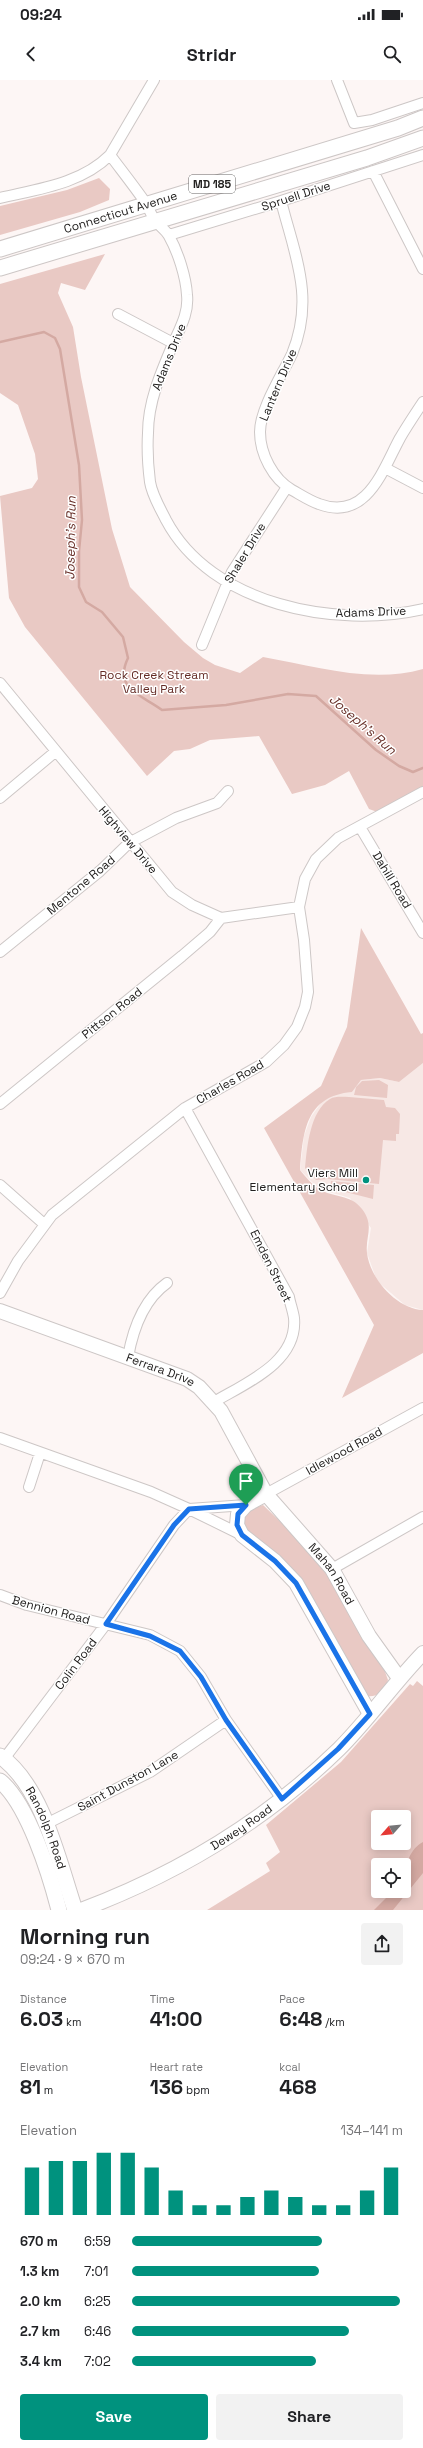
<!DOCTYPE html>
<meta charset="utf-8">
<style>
body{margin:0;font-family:"Space Grotesk",sans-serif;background:#f2f2f2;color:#202124;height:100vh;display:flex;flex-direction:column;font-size:15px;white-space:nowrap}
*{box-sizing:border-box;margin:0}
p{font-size:13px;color:#757577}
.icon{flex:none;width:22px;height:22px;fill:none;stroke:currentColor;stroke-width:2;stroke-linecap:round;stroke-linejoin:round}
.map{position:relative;height:1830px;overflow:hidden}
.panel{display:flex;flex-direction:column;background:#fff;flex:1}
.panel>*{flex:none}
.needle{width:26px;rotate:243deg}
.controls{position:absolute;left:371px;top:1730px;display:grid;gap:8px}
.controls a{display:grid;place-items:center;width:40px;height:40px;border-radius:4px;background:#fff;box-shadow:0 2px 10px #0003;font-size:20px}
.pin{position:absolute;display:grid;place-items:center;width:34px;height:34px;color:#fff;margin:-41px -17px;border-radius:50% 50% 50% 0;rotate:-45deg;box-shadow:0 0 4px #0007}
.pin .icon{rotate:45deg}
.round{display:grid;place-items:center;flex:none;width:42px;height:42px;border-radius:4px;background:#f2f2f2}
.headline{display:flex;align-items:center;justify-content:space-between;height:68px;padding:0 20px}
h1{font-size:22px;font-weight:700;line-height:30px}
.figures{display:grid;grid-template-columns:repeat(3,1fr);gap:6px;height:68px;padding:4px 20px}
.figures div{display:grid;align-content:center}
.figures b{font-size:20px;font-weight:700}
.figures small{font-size:11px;font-weight:400}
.figures p{font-size:11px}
.chart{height:112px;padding:8px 20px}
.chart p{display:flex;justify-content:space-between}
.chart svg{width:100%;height:72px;margin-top:4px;stroke:#00927e;stroke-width:6}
.button{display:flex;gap:8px;margin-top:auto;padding:8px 20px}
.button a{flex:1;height:46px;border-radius:4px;background:#00927e;color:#fff;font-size:16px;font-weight:700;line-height:46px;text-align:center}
.button a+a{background:#f2f2f2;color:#202124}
ul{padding:0 20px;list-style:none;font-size:13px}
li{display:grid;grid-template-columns:64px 48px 1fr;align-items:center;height:30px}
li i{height:10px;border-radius:5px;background:#00927e}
.status{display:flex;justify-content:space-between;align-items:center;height:28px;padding:0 20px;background:#fff;direction:ltr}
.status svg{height:11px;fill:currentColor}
header{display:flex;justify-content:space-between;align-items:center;height:52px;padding:0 20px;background:#fff;font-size:18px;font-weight:700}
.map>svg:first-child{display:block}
</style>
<div class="status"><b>09:24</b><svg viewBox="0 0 49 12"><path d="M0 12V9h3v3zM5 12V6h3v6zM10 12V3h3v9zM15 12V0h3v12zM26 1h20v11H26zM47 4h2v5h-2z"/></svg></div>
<header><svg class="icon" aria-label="back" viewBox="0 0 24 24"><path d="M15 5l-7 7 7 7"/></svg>Stridr<svg class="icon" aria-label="search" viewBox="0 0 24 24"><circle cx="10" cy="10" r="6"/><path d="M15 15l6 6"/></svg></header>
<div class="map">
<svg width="423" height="1830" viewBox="0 0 423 1830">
<rect width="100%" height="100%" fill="#fdf6f5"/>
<path fill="#f7e8e5" d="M423 983V1230L405 1225 377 1201 367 1173 371 1148 350 1118 319 1109 300 1090 304 1056 311 1037 323 1020 336 1013 352 1012 361 1000 380 998 399 1002Z"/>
<path fill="#e9c9c4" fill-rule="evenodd" d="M99 98 110 109 109 120 80 132 0 155V126L67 110Z
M105 174 85 210 61 203 58 213 73 247 81 297 112 449 130 507 184 562 203 578 215 585 240 593 263 577C315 586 370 604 423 589V712L383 734 369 729 349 691 325 705 292 714 259 656 210 660 190 669 174 671 147 696 25 547 9 518 0 416 32 408 38 399 35 374 18 325 0 313V204Z
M361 848 421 954 423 953V983L399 1002 380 998 361 1000 352 1012C306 1016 303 1051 300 1090 305 1096 312 1105 319 1109 333 1118 351 1114 362 1129 375 1146 365 1156 367 1173 370 1199 397 1229 423 1230V1273L342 1318 374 1245 264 1048 321 1006 347 947Z
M379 1000 388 1005 387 1018 354 1015 356 1007 362 1001Z
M349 1017 384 1020 386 1027 395 1028 400 1034 399 1054H396V1061L383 1060 379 1104 328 1099 316 1100 305 1088C307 1067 310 1031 330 1019 335 1016 343 1017 349 1017Z
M331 1101 374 1105 373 1119 330 1108Z
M263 1425 316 1476 384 1589 388 1600C384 1611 378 1618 365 1616L328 1550 246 1452 242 1441 245 1431Z
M417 1601 423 1606V1830H207L270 1791 266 1783 280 1772 266 1745 341 1682 410 1604 413 1606ZM378 1737H404V1763H378ZM378 1785H404V1811H378Z"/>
<path fill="#d4a9a2" d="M423 1762V1793L393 1830H374L393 1811H404C404 1793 406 1771 423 1762Z"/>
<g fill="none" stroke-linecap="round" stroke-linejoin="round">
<path stroke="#d4a9a2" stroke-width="2.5" d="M0 262 44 252 55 258 60 269 79 385 82 440 79 471V507L86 522 102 532 123 557 128 578C113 609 142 615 162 630L226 625 288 614 316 616 376 670 399 686 413 692 423 688"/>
<g stroke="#cdc7c6" stroke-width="12">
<path id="street" d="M337 0 354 43 372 40 423 23
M110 75C122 91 134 106 145 122 149 128 151 135 155 140 159 146 166 150 169 156 178 172 186 197 187 215 189 233 180 248 173 264 161 292 148 322 148 353 147 369 148 386 150 402 152 415 160 428 166 440 211 525 336 549 423 529
M373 91 423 189
M0 118C38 109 81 104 110 75L154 0
M281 121C295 176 315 218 292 274 282 295 260 329 260 352 260 374 273 399 292 410 301 415 310 421 319 424 367 442 383 389 400 358 407 346 415 334 423 322
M169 155 281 121 423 75
M118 234 173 263
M385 388 423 408
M202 565 232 492 287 407
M0 603 172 812 192 825 221 838 299 827
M0 718 55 672
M360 747 423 853
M0 872 100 791 129 763 176 738 217 723 228 711
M0 1024 182 876 210 852 221 838
M185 1028 289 1217C290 1223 293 1231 294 1238 298 1282 246 1303 214 1322
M0 1105 44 1144
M0 1213 18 1181 52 1135 185 1028 266 982 284 965 297 947 305 927 308 912 304 860 299 827 305 799 316 779 338 758 423 712
M128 1277C133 1249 143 1220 167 1203
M0 1358 151 1412 189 1429 246 1425
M29 1407 40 1373
M266 1414 423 1328
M332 1489 423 1437
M0 1515 27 1525 150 1555 180 1571 201 1597 226 1640 282 1719
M4 1679 106 1544 174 1445 189 1429 242 1455
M46 1744 150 1692 226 1640"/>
</g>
<g stroke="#cdc7c6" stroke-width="16">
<g id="secondary">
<path id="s1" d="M0 1231 187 1299 199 1307 221 1331 266 1414 332 1489 369 1556 399 1598"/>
<path d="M266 1414 246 1425 238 1434 237 1445 242 1455 275 1481 296 1503 370 1634"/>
<path id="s2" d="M81 1830C177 1794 265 1741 339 1669 369 1639 393 1604 423 1573"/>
</g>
</g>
<g stroke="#cdc7c6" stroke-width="17">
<g id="primary">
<path id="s3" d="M0 169 398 48 423 38"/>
<path d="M0 188 367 78 423 58"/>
<path id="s4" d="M0 1676C43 1706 59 1783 75 1830"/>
<path d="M0 1701C28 1724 50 1795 59 1830"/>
</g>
</g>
<use href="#street" stroke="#fff" stroke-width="10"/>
<use href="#secondary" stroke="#fff" stroke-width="14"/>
<use href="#primary" stroke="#fff" stroke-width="15"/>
</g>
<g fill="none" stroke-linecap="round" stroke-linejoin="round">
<g stroke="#fff" stroke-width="8">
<path id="route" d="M246 1425 238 1434 237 1445 242 1455 275 1481 296 1503 370 1634 338 1669 282 1719 226 1640 201 1597 180 1571 150 1556 106 1544 174 1445 189 1429Z"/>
</g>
<use href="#route" stroke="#1a73e8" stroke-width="5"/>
</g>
<circle fill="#00927e" stroke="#fff" stroke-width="1.5" cx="366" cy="1100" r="4"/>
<g text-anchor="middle" stroke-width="3" stroke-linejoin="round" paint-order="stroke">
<rect fill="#fff" stroke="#646362" stroke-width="1" x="189" y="95" width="46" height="18" rx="3"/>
<g font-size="11" font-weight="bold" fill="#22201f">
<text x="212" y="108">MD 185</text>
</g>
<g font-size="12" fill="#22201f" stroke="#fff">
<text transform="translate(296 116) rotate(-18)" y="4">Spruell Drive</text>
<text dy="4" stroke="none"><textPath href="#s3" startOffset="126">Connecticut Avenue</textPath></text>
<text transform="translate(169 277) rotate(-68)" y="4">Adams Drive</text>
<text transform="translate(278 305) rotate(-67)" y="4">Lantern Drive</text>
<text transform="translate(245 473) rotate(-59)" y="4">Shaler Drive</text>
<text transform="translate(371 532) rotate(-2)" y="4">Adams Drive</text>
<text transform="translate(128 760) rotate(50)" y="4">Highview Drive</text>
<text transform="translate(392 800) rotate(59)" y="4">Dahill Road</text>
<text transform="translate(81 805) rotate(-40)" y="4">Mentone Road</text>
<text transform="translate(112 933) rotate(-39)" y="4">Pittson Road</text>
<text transform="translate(230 1002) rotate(-30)" y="4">Charles Road</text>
<text transform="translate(271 1186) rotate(64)" y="4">Emden Street</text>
<text dy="4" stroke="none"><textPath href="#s1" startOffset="171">Ferrara Drive</textPath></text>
<text transform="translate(344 1371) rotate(-29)" y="4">Idlewood Road</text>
<text dy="4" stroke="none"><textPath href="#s1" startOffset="444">Mahan Road</textPath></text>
<text transform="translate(51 1530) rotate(15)" y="4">Bennion Road</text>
<text transform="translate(76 1584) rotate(-53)" y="4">Colin Road</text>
<text transform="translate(128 1701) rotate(-29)" y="4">Saint Dunston Lane</text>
<text dy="4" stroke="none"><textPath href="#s2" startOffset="181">Dewey Road</textPath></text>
<text dy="4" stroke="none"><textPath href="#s4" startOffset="87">Randolph Road</textPath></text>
</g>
<g font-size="12" fill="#642c26" stroke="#fff">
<text x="154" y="599">Rock Creek Stream<tspan x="154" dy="14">Valley Park</tspan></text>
</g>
<g font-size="12" fill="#22201f" stroke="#fff" text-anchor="end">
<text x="358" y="1097">Viers Mill<tspan x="358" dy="14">Elementary School</tspan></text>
</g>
<g font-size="13" font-style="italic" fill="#69312a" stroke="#fff">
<text transform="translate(70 458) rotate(-89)" y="5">Joseph's Run</text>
<text transform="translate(363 644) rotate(41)" y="5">Joseph's Run</text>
</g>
</g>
</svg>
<div class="controls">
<a><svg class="needle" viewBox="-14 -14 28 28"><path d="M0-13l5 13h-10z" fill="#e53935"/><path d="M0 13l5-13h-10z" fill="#757577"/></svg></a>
<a><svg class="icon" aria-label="locate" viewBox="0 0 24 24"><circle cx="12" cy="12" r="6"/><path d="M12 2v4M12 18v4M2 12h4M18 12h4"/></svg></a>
</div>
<div class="pin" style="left:246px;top:1425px;background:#1e9e55"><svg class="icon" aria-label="arrive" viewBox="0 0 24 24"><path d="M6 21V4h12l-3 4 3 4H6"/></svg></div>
</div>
<section class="panel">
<div class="headline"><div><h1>Morning run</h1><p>09:24 · 9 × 670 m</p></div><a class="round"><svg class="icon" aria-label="share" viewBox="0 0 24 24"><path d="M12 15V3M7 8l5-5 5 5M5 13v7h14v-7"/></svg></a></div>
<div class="figures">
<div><p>Distance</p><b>6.03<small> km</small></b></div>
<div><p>Time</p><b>41:00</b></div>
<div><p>Pace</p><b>6:48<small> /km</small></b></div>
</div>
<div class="figures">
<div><p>Elevation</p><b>81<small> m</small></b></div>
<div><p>Heart rate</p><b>136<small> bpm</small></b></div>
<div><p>kcal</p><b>468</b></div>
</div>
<div class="chart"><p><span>Elevation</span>134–141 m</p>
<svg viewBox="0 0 160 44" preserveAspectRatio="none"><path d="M5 44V15M15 44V11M25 44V11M35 44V6M45 44V6M55 44V15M65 44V29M75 44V38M85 44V38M95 44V33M105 44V29M115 44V33M125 44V38M135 44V38M145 44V29M155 44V15"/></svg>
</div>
<ul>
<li><b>670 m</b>6:59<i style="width:70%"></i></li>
<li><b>1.3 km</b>7:01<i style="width:69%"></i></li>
<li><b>2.0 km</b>6:25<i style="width:99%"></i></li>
<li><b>2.7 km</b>6:46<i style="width:80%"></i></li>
<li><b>3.4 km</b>7:02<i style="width:68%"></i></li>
</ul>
<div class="button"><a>Save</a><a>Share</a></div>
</section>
